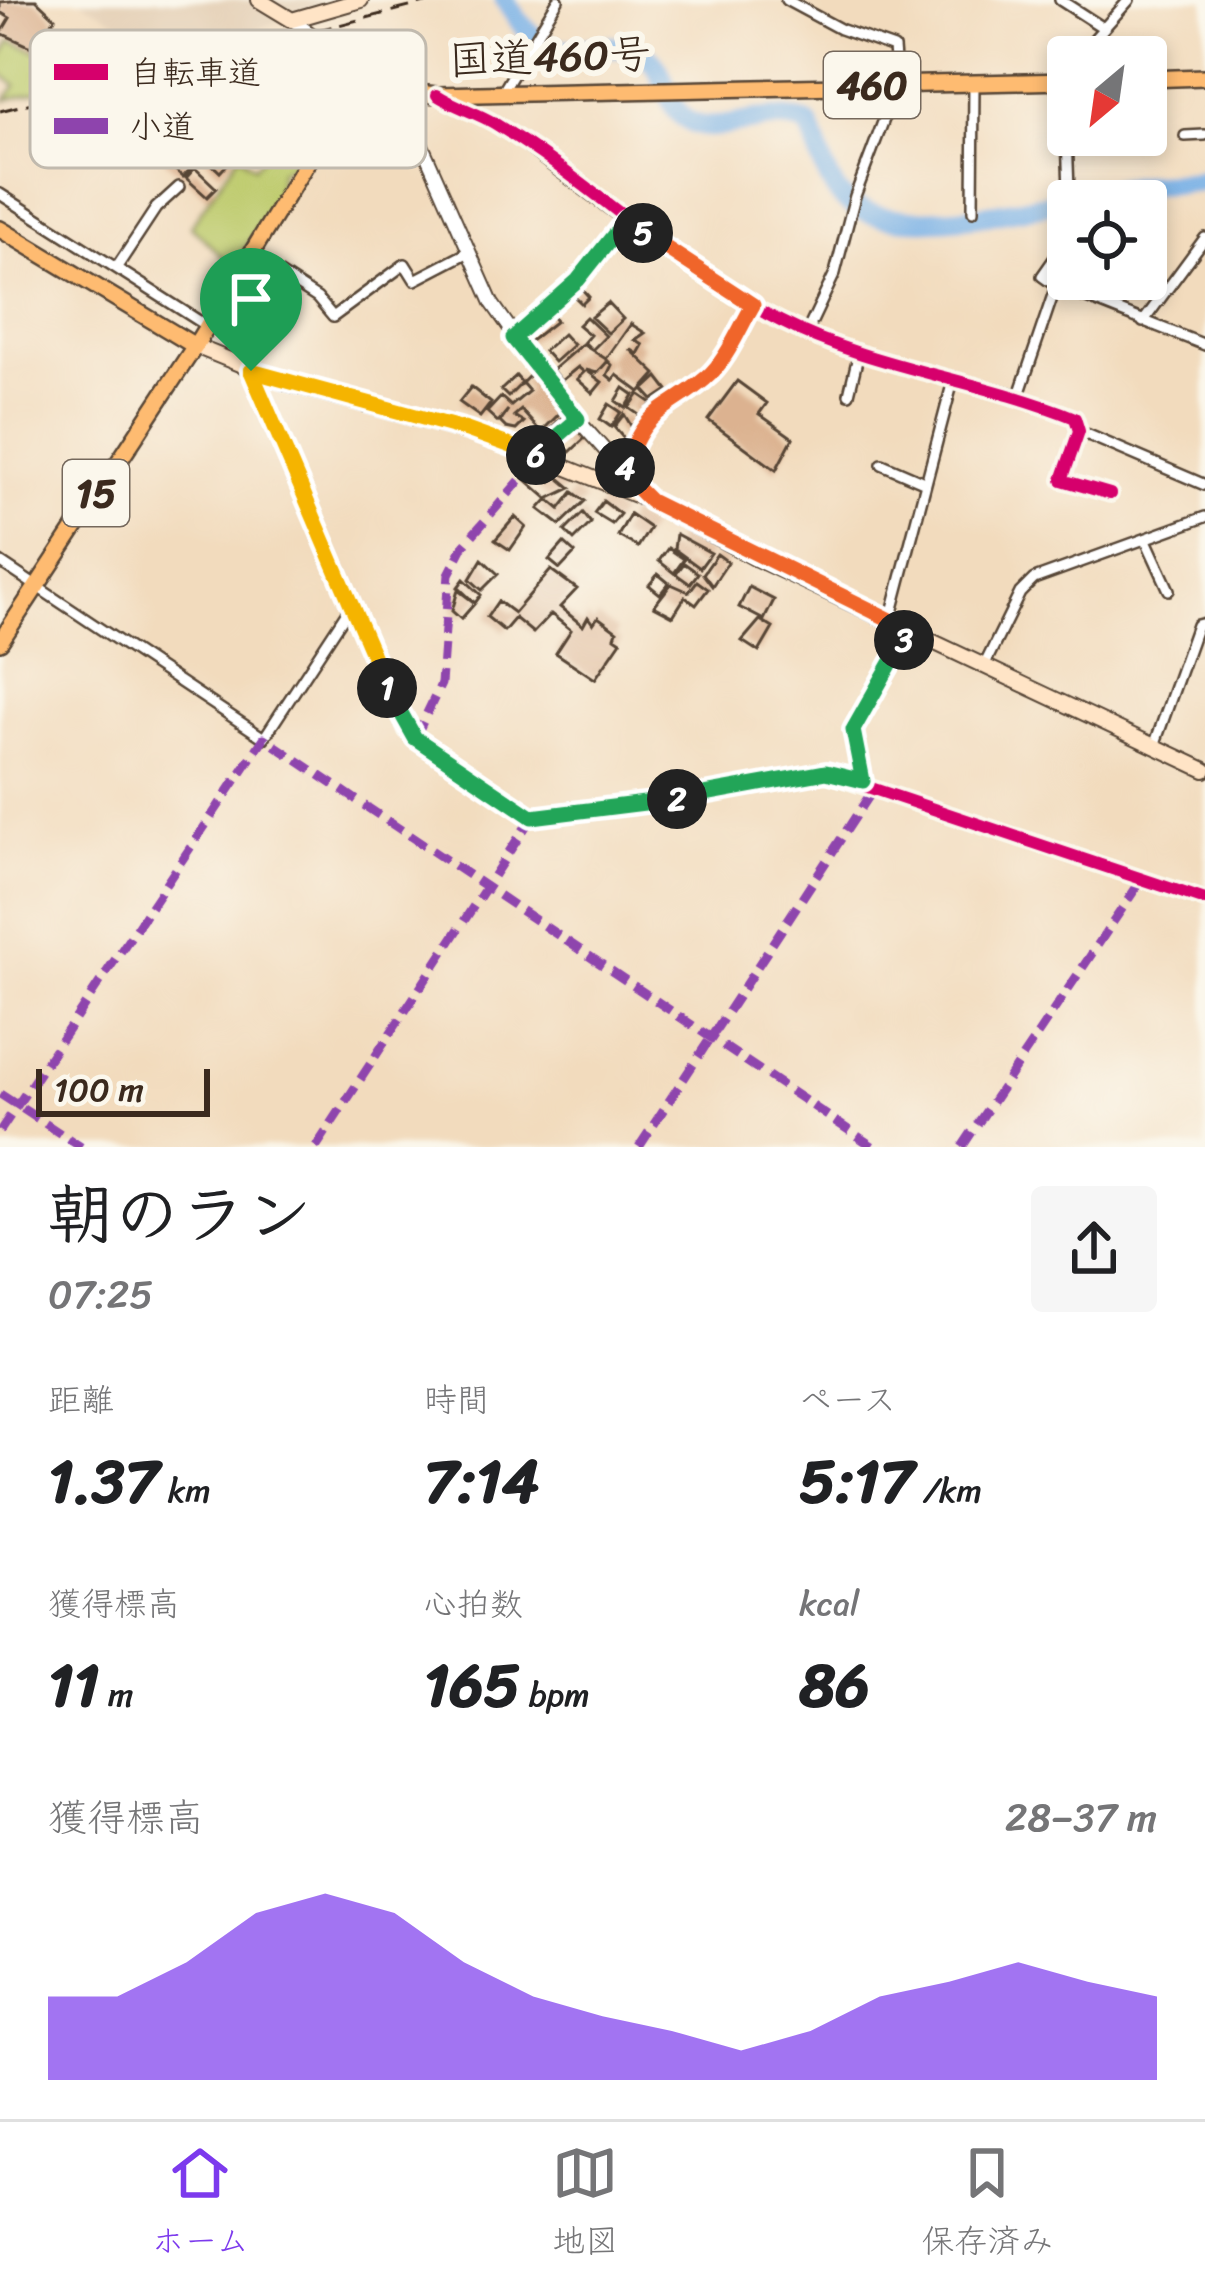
<!DOCTYPE html>
<html lang="ja">
<meta charset="utf-8">
<style>
body{margin:0;font-family:Sriracha,"Klee One",sans-serif;background:#f6f6f6;color:#202124;height:100vh;display:flex;flex-direction:column;font-size:45px;white-space:nowrap}
*{box-sizing:border-box;margin:0}
p{font-size:39px;color:#757577}
.icon{flex:none;width:66px;height:66px;fill:none;stroke:currentColor;stroke-width:2;stroke-linecap:round;stroke-linejoin:round}
.map{position:relative;height:1147px;overflow:hidden}
.side{display:flex;flex-direction:column;background:#fff;flex:1}
.side>*{flex:none}
.needle{width:78px;rotate:209deg}
.fabs{position:absolute;left:1047px;top:36px;display:grid;gap:24px}
.fabs a{display:grid;place-items:center;width:120px;height:120px;border-radius:12px;background:#fff;box-shadow:0 6px 18px #0003;font-size:60px}
.scale{position:absolute;left:36px;bottom:30px;width:174px;box-sizing:border-box;padding-left:12px;border:6px solid #3b2a1e;border-top:0;font-size:33px;line-height:42px;white-space:nowrap;color:#3b2a1e;-webkit-text-stroke:9px #fbf7ec;paint-order:stroke}
.pin{position:absolute;display:grid;place-items:center;width:102px;height:102px;color:#fff;margin:-123px -51px;border-radius:50% 50% 50% 0;rotate:-45deg;box-shadow:0 0 12px #0007}
.pin .icon{rotate:45deg}
.km{position:absolute;width:60px;height:60px;margin:-30px;border-radius:50%;background:#222;color:#fff;font-size:33px;line-height:60px;text-align:center}
.round{display:grid;place-items:center;flex:none;width:126px;height:126px;border-radius:12px;background:#f6f6f6}
.overview{display:flex;align-items:center;justify-content:space-between;height:204px;padding:0 48px}
h1{font-size:66px;font-weight:800;line-height:90px}
.metrics{display:grid;grid-template-columns:repeat(3,1fr);gap:18px;height:204px;padding:12px 48px}
.metrics div{display:grid;align-content:center}
.metrics b{font-size:60px;font-weight:800}
.metrics small{font-size:33px;font-weight:400}
.metrics p{font-size:33px}
.chart{height:336px;padding:24px 48px}
.chart p{display:flex;justify-content:space-between}
.chart svg{width:100%;height:216px;margin-top:12px;fill:#7c3aed;opacity:.7}
.dock{display:flex;justify-content:space-around;align-items:center;height:168px;border-top:3px solid #e0e0e0;background:#fff;font-size:33px;color:#757577}
.dock a{display:grid;justify-items:center;gap:6px}
.dock .active{color:#7c3aed}
.map>svg:first-child{display:block}
</style>
<div class="map">
<svg width="1205" height="1147" viewBox="0 0 1205 1147">
<rect width="100%" height="100%" fill="#fbf7ec"/>
<filter id="ink" filterUnits="userSpaceOnUse"><feTurbulence type="fractalNoise" baseFrequency=".00833" numOctaves="2"/><feDisplacementMap in="SourceGraphic" scale="24" xChannelSelector="R" yChannelSelector="G"/><feConvolveMatrix kernelMatrix="1 2 1 2 8 2 1 2 1" color-interpolation-filters="sRGB"/></filter>
<filter id="wash" filterUnits="userSpaceOnUse"><feTurbulence type="fractalNoise" baseFrequency=".004" numOctaves="4" result="noise"/><feDisplacementMap in="SourceGraphic" scale="48" xChannelSelector="R" yChannelSelector="G"/><feGaussianBlur stdDeviation="2.7" result="paint"/><feColorMatrix in="noise" values="0 0 0 0 0 0 0 0 0 0 0 0 0 0 0 0 0 1.4 0 .05"/><feComposite in="paint" operator="in"/></filter>
<g filter="url(#wash)">
<rect width="100%" height="100%" fill="#f2dbbd"/>
<path fill="#e3cdb2" d="M80 0H337L180 58Z"/>
<path fill="#becb6d" stroke="#7c7a46" stroke-width="3" d="M54 24 92 48 77 81 6 100 16 85 0 73V59L11 41 36 51Z
M288 128 307 145 299 161 280 172 278 196 233 267 191 226 239 154 254 167Z"/>
<g fill="none" stroke-linecap="round" stroke-linejoin="round">
<path stroke="#75aee5" stroke-width="21" d="M505 0C556 87 589 28 643 54 669 67 662 107 690 122 719 138 765 106 809 125 818 145 824 176 838 193 885 251 1060 199 1123 188 1150 183 1177 185 1205 180"/>
</g>
<g id="blocks">
<path fill="#dcb290" d="M21 0H36L55 18 36 49 1 33 10 18 0 12V2Z
M234 79 264 103 259 109 253 104 257 110 250 119 245 114 241 125 225 113 208 132 234 157 220 172 195 148 204 139 196 136 202 125 195 120 213 100 226 111 238 98 226 87Z
M171 149 192 167 183 177 163 159Z
M195 168 216 188 207 197 186 178Z
M580 287 589 297 582 304 572 294Z
M608 303 623 319 608 333 591 317Z
M549 312 556 321 529 342 523 335Z
M586 317 606 336 592 350 584 342 590 335 578 325Z
M631 324 645 333 635 340 643 345 638 354 630 349 656 374 640 392 617 375 613 380 607 375 612 365 608 361 597 373 586 370 602 382 593 393 577 379 584 372 578 367 561 381 552 370 582 344 606 359Z
M563 334 573 345 554 362 544 351Z
M531 374 562 411 541 432 521 410 514 416 524 422 516 430 506 428 500 422 508 410 498 422 487 412 501 397 511 406 529 391 522 383Z
M516 376 522 383 508 397 501 390Z
M658 377 668 390 653 400 644 390Z
M737 381 767 403 759 414 793 438 776 470 708 420Z
M471 387 491 403 480 417 459 402Z
M624 388 634 395 626 408 616 401Z
M639 394 652 403 642 417 629 408Z
M609 404 621 412 611 427 600 419Z
M624 414 633 429 625 440 614 427Z
M564 415 572 423 556 440 551 428Z
M574 426 585 438 570 452 558 442Z
M533 467 550 482 558 477 571 488 548 499 524 478Z
M573 492 585 501 560 525 539 509 548 499 560 509Z
M603 501 620 514 612 524 594 513Z
M583 513 591 523 574 540 565 531Z
M630 514 650 528 638 547 618 536Z
M515 517 526 527 510 550 495 540Z
M676 534 711 553 700 568 674 549Z
M564 543 575 553 560 569 549 560Z
M668 548 684 559 674 573 659 561Z
M717 554 728 562 712 586 703 574Z
M482 559 498 574 482 590 470 579Z
M684 563 698 573 690 584 676 574Z
M551 570 577 589 560 607 583 626 588 617 593 624 598 617 617 631 615 637 621 641 595 679 556 653 571 630 551 614 533 633 515 618 504 631 487 617 498 601 514 613Z
M658 574 669 583 660 594 649 585Z
M464 579 481 595 475 603 461 619 452 611 458 590 475 603 458 587Z
M697 581 708 589 696 605 685 597 673 616 654 606 671 584 689 592Z
M749 587 774 600 764 620 739 607Z
M760 620 773 628 759 652 742 641Z"/>
</g>
</g>
<g filter="url(#ink)">
<use href="#blocks" fill-opacity="0" stroke="#564536" stroke-width="3"/>
<g fill="none" stroke-linecap="round" stroke-linejoin="round">
<g stroke="#564536" stroke-width="9">
<path id="service" d="M283 120 340 57"/>
</g>
<g stroke="#564536" stroke-width="14">
<path id="minor" d="M786 0 840 29 894 48 897 85 855 196 835 273 807 332
M1060 0 1102 27
M1078 57 1129 0
M1065 81 1069 191
M502 93 558 0
M441 98 492 121 625 221 779 321 837 346 1019 395 1075 418 1079 431 1062 480 1110 494
M1185 136 1205 135
M0 194 207 326
M973 211 974 83
M251 255 317 298 333 317 405 264 415 280 467 253
M117 267 156 208 179 187
M1056 286 1042 276 1068 239
M1077 296 1090 279
M1143 322 1205 238
M513 337 577 281 625 221
M251 371 407 731 532 817 636 806 826 773 1205 900
M849 394 859 352
M1019 395 1056 286 1205 345
M1079 431 1205 485
M540 457 578 419
M882 464 926 483
M623 474 633 443 658 406 709 376 753 305
M1146 540 1169 590
M0 562 264 738 350 607
M890 620 954 377
M984 666 1020 593 1034 579 1205 517
M1154 746 1197 625 1205 623
M863 781 853 730 909 629"/>
</g>
<g stroke="#564536" stroke-width="16">
<path id="tertiary" d="M292 20 371 77
M398 91 492 303 562 402 649 500"/>
</g>
<g stroke="#564536" stroke-width="18">
<path id="secondary" d="M259 0 292 20 361 0
M195 346 284 382 498 440 650 501 755 558 1205 770"/>
</g>
<g stroke="#564536" stroke-width="20">
<path id="primary" d="M0 642 195 346"/>
</g>
<g stroke="#564536" stroke-width="20">
<path id="trunk" d="M1146 79 1205 77
M0 229 195 346 337 113 371 77 398 91 437 95 1068 81"/>
</g>
<use href="#service" stroke="#fff" stroke-width="4.5"/>
<use href="#minor" stroke="#fff" stroke-width="9"/>
<use href="#tertiary" stroke="#fff" stroke-width="12"/>
<use href="#secondary" stroke="#ffe4c6" stroke-width="14"/>
<use href="#primary" stroke="#febb71" stroke-width="15"/>
<use href="#trunk" stroke="#febb71" stroke-width="15"/>
<path stroke="#3b2a1e" stroke-width="3" stroke-dasharray="18 9" stroke-linecap="butt" d="M0 111 437 0"/>
<path stroke="#8e44ad" stroke-width="9" stroke-dasharray="18 9" stroke-linecap="butt" d="M415 738 441 684 449 574 464 545 540 457
M0 1094 81 1147
M0 1131 264 738 874 1147
M316 1147 532 817
M639 1147 875 787
M962 1147 1142 879"/>
<g stroke="#fbf7ec" stroke-width="20">
<path id="cycleway" d="M437 95C455 107 476 112 494 123 593 183 676 269 780 321 872 368 979 379 1075 418L1079 431 1062 480 1110 494
M251 371 407 731 532 817 636 806 826 773 1205 900"/>
</g>
<use href="#cycleway" stroke="#d6006c" stroke-width="12"/>
</g>
</g>
<g fill="none" stroke-linecap="round" stroke-linejoin="round" filter="url(#ink)">
<g stroke="#fff" stroke-width="24">
<path id="split-1" d="M251 371 387 688"/>
</g>
<g stroke="#fff" stroke-width="24">
<path id="split-2" d="M387 688 415 738 532 817 677 799"/>
</g>
<g stroke="#fff" stroke-width="24">
<path id="split-3" d="M677 799 826 772 863 781 853 730 904 640"/>
</g>
<g stroke="#fff" stroke-width="24">
<path id="split-4" d="M625 468 623 474 650 501 909 629 904 640"/>
</g>
<g stroke="#fff" stroke-width="24">
<path id="split-5" d="M625 468C645 406 664 414 706 378 726 362 740 327 753 305L643 233"/>
</g>
<g stroke="#fff" stroke-width="24">
<path id="split-6" d="M536 455 578 419 513 338 578 280 625 221 643 233"/>
</g>
<g stroke="#fff" stroke-width="24">
<path id="split-7" d="M251 371 467 430 536 455"/>
</g>
<use href="#split-1" stroke="#f5b400" stroke-width="15"/>
<use href="#split-2" stroke="#22a559" stroke-width="15"/>
<use href="#split-3" stroke="#22a559" stroke-width="15"/>
<use href="#split-4" stroke="#f0652b" stroke-width="15"/>
<use href="#split-5" stroke="#f0652b" stroke-width="15"/>
<use href="#split-6" stroke="#22a559" stroke-width="15"/>
<use href="#split-7" stroke="#f5b400" stroke-width="15"/>
</g>
<g text-anchor="middle" stroke-width="12" stroke-linejoin="round" paint-order="stroke">
<g fill="#fbf7ec" stroke="#75685c" stroke-width="3">
<rect x="824" y="52" width="96" height="66" rx="9"/>
<rect x="63" y="460" width="66" height="66" rx="9"/>
</g>
<g font-size="39" font-weight="bold" fill="#3b2a1e">
<text x="872" y="99">460</text>
<text x="96" y="507">15</text>
</g>
<g font-size="42" fill="#3b2a1e" stroke="#fbf7ec">
<text transform="translate(550 56) rotate(-2)" y="15">国道460号</text>
</g>
</g>
<rect x="30" y="30" width="396" height="138" rx="18" fill="#fbf7ec" stroke="#c1baae" stroke-width="3"/>
<rect x="54" y="64" width="54" height="16" fill="#d6006c"/>
<rect x="54" y="118" width="54" height="16" fill="#8e44ad"/>
<g font-size="33" fill="#3b2a1e">
<text x="129" y="84">自転車道</text>
<text x="129" y="138">小道</text>
</g>
</svg>
<div class="fabs">
<a><svg class="needle" viewBox="-14 -14 28 28"><path d="M0-13l5 13h-10z" fill="#e53935"/><path d="M0 13l5-13h-10z" fill="#757577"/></svg></a>
<a><svg class="icon" aria-label="locate" viewBox="0 0 24 24"><circle cx="12" cy="12" r="6"/><path d="M12 2v4M12 18v4M2 12h4M18 12h4"/></svg></a>
</div>
<div class="scale">100 m</div>
<div class="pin" style="left:251px;top:371px;background:#1e9e55"><svg class="icon" aria-label="arrive" viewBox="0 0 24 24"><path d="M6 21V4h12l-3 4 3 4H6"/></svg></div>
<b class="km" style="left:387px;top:688px">1</b>
<b class="km" style="left:677px;top:799px">2</b>
<b class="km" style="left:904px;top:640px">3</b>
<b class="km" style="left:625px;top:468px">4</b>
<b class="km" style="left:643px;top:233px">5</b>
<b class="km" style="left:536px;top:455px">6</b>
</div>
<section class="side">
<div class="overview"><div><h1>朝のラン</h1><p>07:25</p></div><a class="round"><svg class="icon" aria-label="share" viewBox="0 0 24 24"><path d="M12 15V3M7 8l5-5 5 5M5 13v7h14v-7"/></svg></a></div>
<div class="metrics">
<div><p>距離</p><b>1.37<small> km</small></b></div>
<div><p>時間</p><b>7:14</b></div>
<div><p>ペース</p><b>5:17<small> /km</small></b></div>
</div>
<div class="metrics">
<div><p>獲得標高</p><b>11<small> m</small></b></div>
<div><p>心拍数</p><b>165<small> bpm</small></b></div>
<div><p>kcal</p><b>86</b></div>
</div>
<div class="chart"><p><span>獲得標高</span>28–37 m</p>
<svg viewBox="0 0 160 44" preserveAspectRatio="none"><path d="M0 44V27L10 27L20 20L30 10L40 6L50 10L60 20L70 27L80 31L90 34L100 38L110 34L120 27L130 24L140 20L150 24L160 27V44z"/></svg>
</div>
</section>
<nav class="dock">
<a class="active"><svg class="icon" aria-label="home" viewBox="0 0 24 24"><path d="M3 11l9-7 9 7M6 9v11h12V9"/></svg>ホーム</a>
<a><svg class="icon" aria-label="map" viewBox="0 0 24 24"><path d="M3 6l6-2 6 2 6-2v14l-6 2-6-2-6 2zM9 4v14M15 6v14"/></svg>地図</a>
<a><svg class="icon" aria-label="saved" viewBox="0 0 24 24"><path d="M7 4h10v16l-5-4-5 4z"/></svg>保存済み</a>
</nav>
